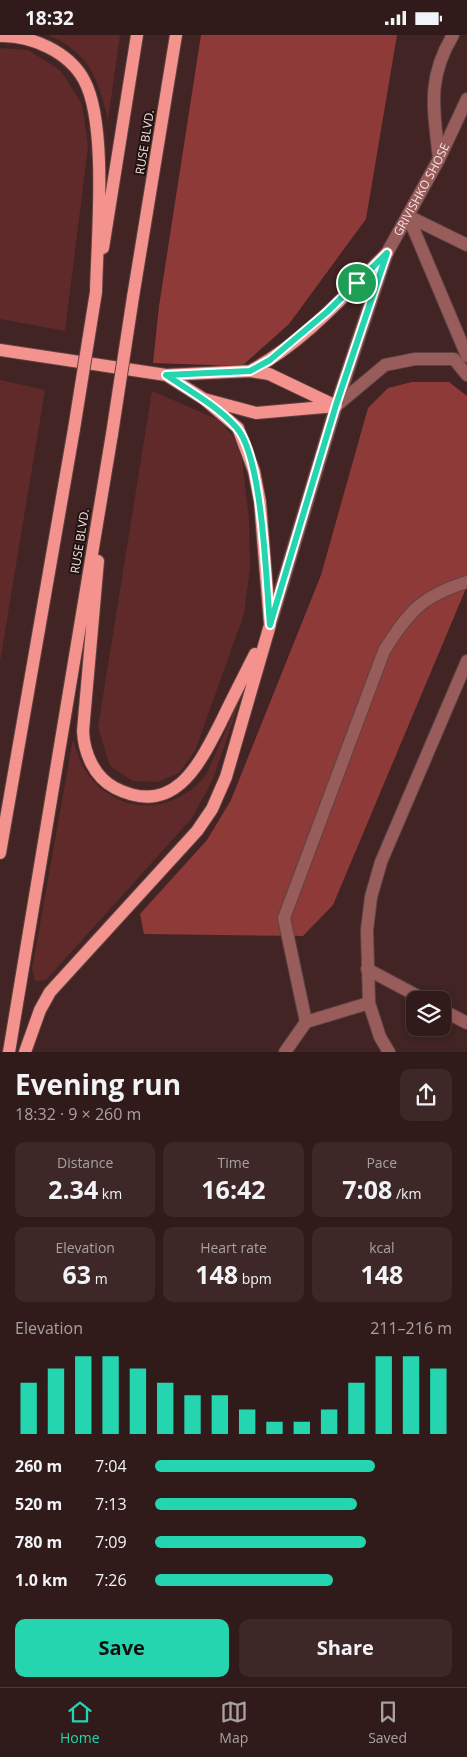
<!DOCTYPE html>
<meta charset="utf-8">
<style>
body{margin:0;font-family:"Open Sans",sans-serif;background:#3d2827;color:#f1f3f6;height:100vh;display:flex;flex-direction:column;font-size:19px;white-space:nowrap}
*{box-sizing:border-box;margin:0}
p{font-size:16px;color:#a8a1a2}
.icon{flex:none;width:28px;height:28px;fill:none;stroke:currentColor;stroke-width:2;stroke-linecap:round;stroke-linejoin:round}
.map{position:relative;height:1017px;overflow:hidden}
.drawer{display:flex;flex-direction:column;background:#311b1a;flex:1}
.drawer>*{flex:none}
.tools{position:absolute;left:406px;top:956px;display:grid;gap:10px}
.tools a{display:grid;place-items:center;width:45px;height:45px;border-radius:10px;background:#311b1a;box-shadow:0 2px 8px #0003,0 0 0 1px #4c3939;font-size:25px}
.pin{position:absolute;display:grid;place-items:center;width:42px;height:42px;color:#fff;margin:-21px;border:2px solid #fff;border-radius:50%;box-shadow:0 1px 5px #0007}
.round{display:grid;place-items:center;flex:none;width:52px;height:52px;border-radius:10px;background:#3d2827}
.head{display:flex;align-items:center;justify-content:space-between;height:85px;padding:0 15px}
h1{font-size:28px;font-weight:700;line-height:38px}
.metrics{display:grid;grid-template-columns:repeat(3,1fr);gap:8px;height:85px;padding:5px 15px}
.metrics div{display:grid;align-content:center;border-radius:10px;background:#3d2827;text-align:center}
.metrics b{font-size:25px;font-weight:700}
.metrics small{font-size:14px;font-weight:400}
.metrics p{font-size:14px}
.chart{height:140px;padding:10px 15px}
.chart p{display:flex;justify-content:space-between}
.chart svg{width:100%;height:90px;margin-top:5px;stroke:#24d5af;stroke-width:6}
.cta{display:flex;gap:10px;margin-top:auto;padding:10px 15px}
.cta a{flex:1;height:58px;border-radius:10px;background:#24d5af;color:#111;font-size:20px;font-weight:700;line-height:58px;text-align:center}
.cta a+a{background:#3d2827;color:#f1f3f6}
ul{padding:0 15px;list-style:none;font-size:16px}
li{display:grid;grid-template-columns:80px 60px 1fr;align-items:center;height:38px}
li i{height:12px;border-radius:6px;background:#24d5af}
.status{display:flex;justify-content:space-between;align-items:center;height:35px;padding:0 25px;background:#311b1a;direction:ltr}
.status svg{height:14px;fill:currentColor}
.tab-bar{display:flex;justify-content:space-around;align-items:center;height:70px;border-top:1px solid #4c3939;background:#311b1a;font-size:14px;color:#a8a1a2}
.tab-bar a{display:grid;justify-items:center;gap:2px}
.tab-bar .selected{color:#24d5af}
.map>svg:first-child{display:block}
</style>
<div class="status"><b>18:32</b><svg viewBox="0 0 49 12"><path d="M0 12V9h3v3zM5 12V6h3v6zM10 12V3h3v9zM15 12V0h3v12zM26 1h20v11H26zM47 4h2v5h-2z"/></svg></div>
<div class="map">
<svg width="467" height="1017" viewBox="0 0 467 1017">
<rect width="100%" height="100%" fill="#412423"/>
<path fill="#5f2a29" d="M48 0H120L108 85C98 43 90 18 48 0Z
M0 13 28 15 60 35 82 69 88 111 65 296 0 284Z
M0 345 45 355 0 627Z
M152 356 217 384 233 401 242 425 249 484 250 534 244 579 195 716 179 738 158 747 133 746 110 731 98 692Z
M244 654 213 744 192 783 46 945 35 946 32 934 73 704C76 714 79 724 84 733 113 781 172 782 206 740Z"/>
<path fill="#8e3a39" d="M201 0H397L366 184 289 289 242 331 153 328 159 271Z
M412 347H449L467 361V551L333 870 303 901 144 899 140 879 207 805 231 765 321 540 368 373 388 353Z"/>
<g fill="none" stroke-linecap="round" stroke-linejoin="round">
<g stroke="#5e4342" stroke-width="14">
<g id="minor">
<path d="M439 124C434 75 426 45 453 0"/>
<path d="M408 181 467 321"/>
<path d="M408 181 467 210"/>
<path d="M336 371 385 330 415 324H454L467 340"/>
<path id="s1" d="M271 587 336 371 387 218 439 124 467 64"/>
<path d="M367 934 425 965"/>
<path d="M442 975 467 988"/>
<path d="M306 987 284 883 384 616C408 577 422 561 467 547"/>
<path d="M285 1017 306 987 369 968"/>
<path d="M389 1017 380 1002 369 968 367 895 371 862 381 827 467 626"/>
</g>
</g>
<g stroke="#5e4342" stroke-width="14">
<path id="major" d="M0 1C31 0 69 17 84 45 108 89 97 204 96 257
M103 213 137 0
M133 262 176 0
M0 315 166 340 250 336 269 339 336 371
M250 336C303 308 345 260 387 218
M166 340 204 364 256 378 336 371
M98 526 83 696C84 718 94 742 115 753 174 783 199 730 221 687 232 664 244 641 255 619
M0 818 74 394
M9 1017 112 399
M25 1017 40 975 50 957 197 796 212 774 226 742 270 590 260 467 254 436 238 393 204 364"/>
</g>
<use href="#minor" stroke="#985d5a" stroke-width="12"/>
<use href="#major" stroke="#f4928e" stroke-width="12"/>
<g stroke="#5e4342" stroke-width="14" stroke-linecap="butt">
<path id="major-bridge" d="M74 394 96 257
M112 399 133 262"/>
</g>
<use href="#major-bridge" stroke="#f4928e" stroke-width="12"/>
</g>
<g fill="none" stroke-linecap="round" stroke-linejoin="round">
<g stroke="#fff" stroke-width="10">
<path id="route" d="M387 218 336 370 270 590C266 547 263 421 236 392 217 371 190 356 166 340L250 336 270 325 327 277Z"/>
</g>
<use href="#route" stroke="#24d5af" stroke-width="6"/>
</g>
<g text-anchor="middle" stroke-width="4" stroke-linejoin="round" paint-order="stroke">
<g font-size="12" fill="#f8e3e2" stroke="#1f1211">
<text transform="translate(145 107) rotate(-81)" y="4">RUSE BLVD.</text>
<text dy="4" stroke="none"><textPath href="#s1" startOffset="459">GRIVISHKO SHOSE</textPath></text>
<text transform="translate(80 506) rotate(-81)" y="4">RUSE BLVD.</text>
</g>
</g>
</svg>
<div class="tools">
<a><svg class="icon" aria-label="layers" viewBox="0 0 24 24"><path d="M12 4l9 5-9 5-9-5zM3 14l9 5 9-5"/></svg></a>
</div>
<div class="pin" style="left:357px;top:248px;background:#1e9e55"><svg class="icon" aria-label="arrive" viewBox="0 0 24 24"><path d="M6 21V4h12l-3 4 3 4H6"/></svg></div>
</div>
<section class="drawer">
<div class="head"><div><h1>Evening run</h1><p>18:32 · 9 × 260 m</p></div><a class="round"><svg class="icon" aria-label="share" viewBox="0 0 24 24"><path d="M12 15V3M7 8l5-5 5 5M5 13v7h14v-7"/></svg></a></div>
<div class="metrics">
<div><p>Distance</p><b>2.34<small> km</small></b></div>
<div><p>Time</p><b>16:42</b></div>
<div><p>Pace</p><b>7:08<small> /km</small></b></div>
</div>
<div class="metrics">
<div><p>Elevation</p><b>63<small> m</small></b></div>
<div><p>Heart rate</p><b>148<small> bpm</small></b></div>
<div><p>kcal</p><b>148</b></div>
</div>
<div class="chart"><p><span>Elevation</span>211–216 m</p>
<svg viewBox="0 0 160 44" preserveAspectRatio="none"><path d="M5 44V19M15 44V12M25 44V6M35 44V6M45 44V12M55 44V19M65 44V25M75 44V25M85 44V32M95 44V38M105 44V38M115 44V32M125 44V19M135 44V6M145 44V6M155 44V12"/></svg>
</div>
<ul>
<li><b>260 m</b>7:04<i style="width:74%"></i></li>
<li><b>520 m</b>7:13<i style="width:68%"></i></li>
<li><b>780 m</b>7:09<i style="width:71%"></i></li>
<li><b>1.0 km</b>7:26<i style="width:60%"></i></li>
</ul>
<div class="cta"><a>Save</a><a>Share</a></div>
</section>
<nav class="tab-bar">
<a class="selected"><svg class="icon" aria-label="home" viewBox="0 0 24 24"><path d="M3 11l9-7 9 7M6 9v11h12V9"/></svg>Home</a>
<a><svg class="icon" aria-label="map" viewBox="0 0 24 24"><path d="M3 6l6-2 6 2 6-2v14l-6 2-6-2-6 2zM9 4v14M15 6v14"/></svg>Map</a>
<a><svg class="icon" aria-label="saved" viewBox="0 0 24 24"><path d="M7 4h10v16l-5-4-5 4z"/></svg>Saved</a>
</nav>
